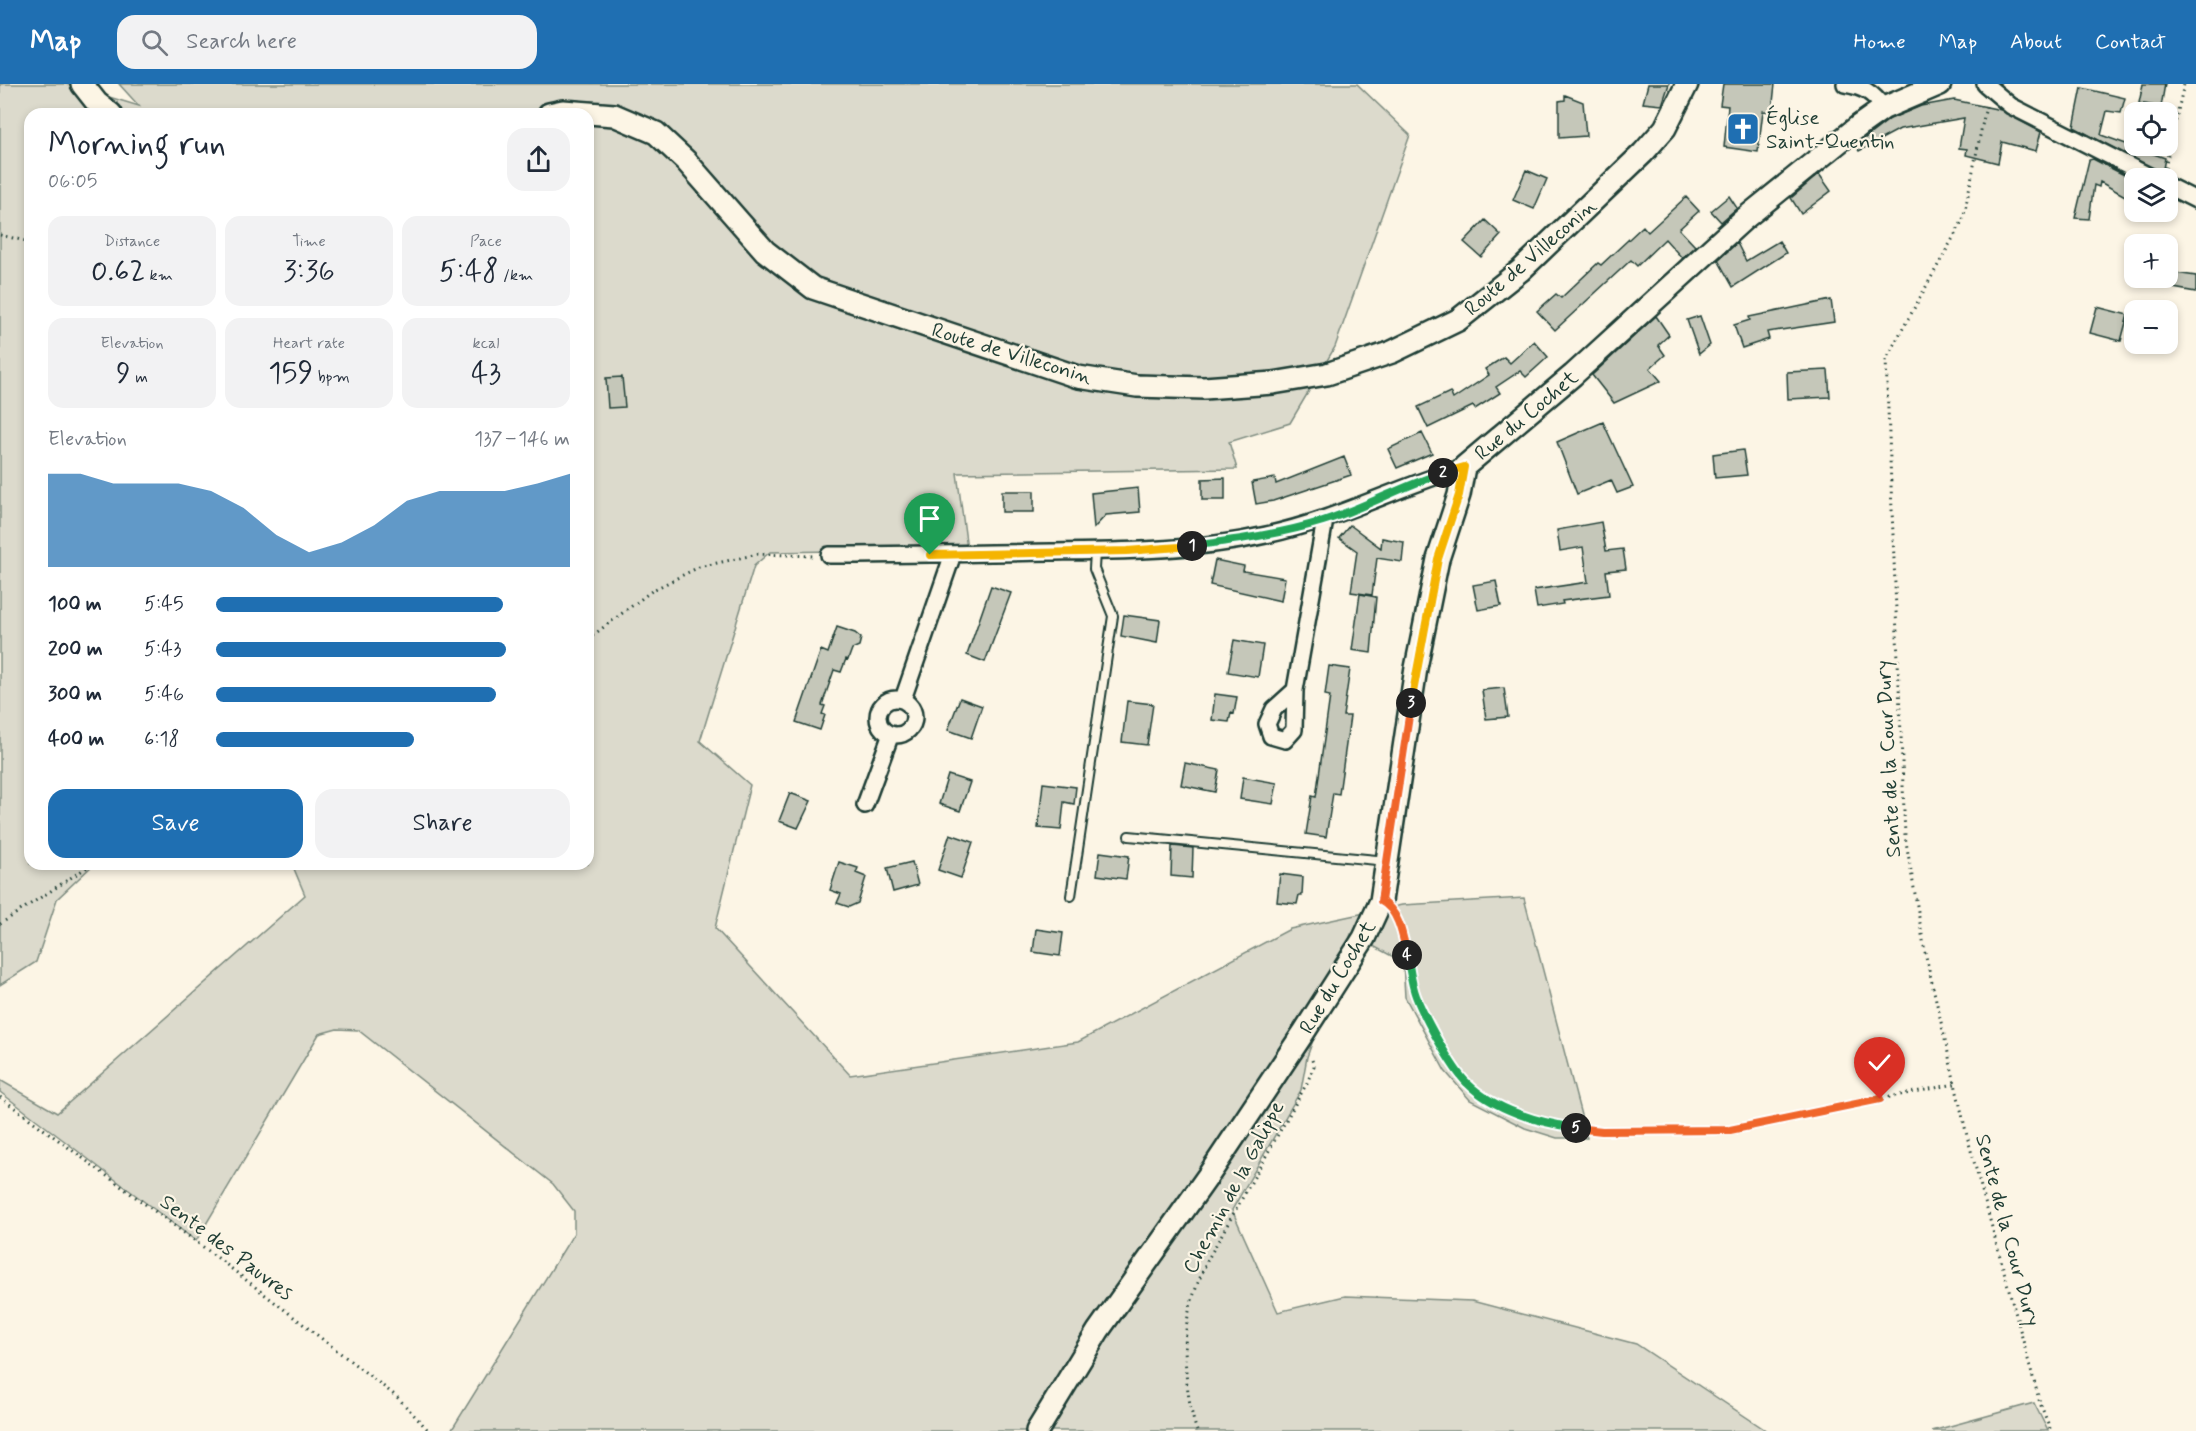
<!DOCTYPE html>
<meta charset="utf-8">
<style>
body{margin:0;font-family:Mynerve,sans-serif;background:#f2f2f3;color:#1f2937;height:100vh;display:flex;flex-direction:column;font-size:22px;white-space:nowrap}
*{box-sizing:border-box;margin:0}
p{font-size:20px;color:#747a83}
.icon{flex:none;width:33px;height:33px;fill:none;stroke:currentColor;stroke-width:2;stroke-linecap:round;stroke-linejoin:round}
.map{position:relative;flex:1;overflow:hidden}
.drawer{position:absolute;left:24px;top:24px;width:570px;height:762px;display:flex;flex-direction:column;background:#fff;border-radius:18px;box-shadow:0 3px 9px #0003}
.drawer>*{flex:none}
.controls{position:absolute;left:2124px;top:18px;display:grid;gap:12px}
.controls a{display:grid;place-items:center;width:54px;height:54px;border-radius:12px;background:#fff;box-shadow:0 3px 9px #0003;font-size:30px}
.pin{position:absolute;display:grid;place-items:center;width:51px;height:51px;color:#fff;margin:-62px -26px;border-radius:50% 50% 50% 0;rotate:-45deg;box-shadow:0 0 6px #0007}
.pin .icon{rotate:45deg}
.km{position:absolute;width:30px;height:30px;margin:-15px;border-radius:50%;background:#222;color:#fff;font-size:16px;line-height:30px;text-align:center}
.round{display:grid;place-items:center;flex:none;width:63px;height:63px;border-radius:18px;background:#f2f2f3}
.overview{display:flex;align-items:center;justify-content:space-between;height:102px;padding:0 24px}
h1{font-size:33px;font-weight:600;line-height:45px}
.metrics{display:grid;grid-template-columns:repeat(3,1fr);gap:9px;height:102px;padding:6px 24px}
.metrics div{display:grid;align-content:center;border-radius:15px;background:#f2f2f3;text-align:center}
.metrics b{font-size:30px;font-weight:600}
.metrics small{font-size:16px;font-weight:400}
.metrics p{font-size:16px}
.chart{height:168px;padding:12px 24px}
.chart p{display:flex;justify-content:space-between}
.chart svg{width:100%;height:108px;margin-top:6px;fill:#1f6fb2;opacity:.7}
.cta{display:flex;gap:12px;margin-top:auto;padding:12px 24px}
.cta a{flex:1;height:69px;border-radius:18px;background:#1f6fb2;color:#fff;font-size:24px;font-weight:600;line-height:69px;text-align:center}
.cta a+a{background:#f2f2f3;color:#1f2937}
ul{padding:0 24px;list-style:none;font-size:20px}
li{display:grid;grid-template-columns:96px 72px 1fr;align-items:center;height:45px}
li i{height:15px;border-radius:8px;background:#1f6fb2}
header{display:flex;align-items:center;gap:36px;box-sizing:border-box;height:84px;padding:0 30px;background:#1f6fb2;color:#fff}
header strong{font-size:28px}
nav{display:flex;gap:33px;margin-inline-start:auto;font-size:21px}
.search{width:420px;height:54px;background:#f2f2f3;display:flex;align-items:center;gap:15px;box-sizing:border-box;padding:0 21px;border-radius:18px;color:#747a83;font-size:22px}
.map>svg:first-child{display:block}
</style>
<header>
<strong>Map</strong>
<div class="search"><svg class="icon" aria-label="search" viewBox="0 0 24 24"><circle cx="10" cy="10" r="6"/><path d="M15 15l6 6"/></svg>Search here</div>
<nav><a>Home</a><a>Map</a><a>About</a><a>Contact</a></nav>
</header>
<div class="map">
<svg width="2196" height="1347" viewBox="0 0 2196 1347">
<rect width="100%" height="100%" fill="#fcf5e5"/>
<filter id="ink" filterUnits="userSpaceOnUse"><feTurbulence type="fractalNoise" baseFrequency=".0167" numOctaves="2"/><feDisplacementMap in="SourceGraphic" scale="12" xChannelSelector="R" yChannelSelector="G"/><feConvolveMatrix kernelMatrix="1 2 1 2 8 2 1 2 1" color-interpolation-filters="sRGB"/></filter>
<g filter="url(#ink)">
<path fill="#dcdacc" stroke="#7e8c80" stroke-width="1.5" d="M0 0H66L139 22 119 0H1357L1410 51 1335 263 1290 339 1229 358 1237 385 957 389 967 465 770 468 754 482 700 657 750 701 715 844 850 991 1078 958 1290 845 1402 821 1524 814 1587 1054H1557L1525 1044 1470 1016 1445 987 1405 913 1403 878 1351 850 1307 973 1301 1006 1232 1126 1278 1228 1345 1212 1472 1217 1636 1260 1767 1347H451L574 1149V1127L553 1100 358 946 337 945 319 950 196 1157 0 1008V996L57 1029 305 811 292 780H588V30H30V780H94L57 815 36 878 0 901Z
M2034 1319 2048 1347H1932Z"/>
<path fill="#c5c7b9" stroke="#1f3d34" stroke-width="1.5" d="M1648 0H1669L1662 21 1643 19Z
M1723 0H1775L1772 28 1763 27 1758 68 1724 63 1728 22 1720 21Z
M2143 0H2165L2161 23 2139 19Z
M2082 4 2125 14 2121 29 2107 27 2101 51 2165 74 2162 90 2074 43Z
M1565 11 1583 18 1586 52 1559 54V17L1565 16Z
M1954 16 2001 26 2041 48 2036 67 2002 58 1998 79 1966 71 1967 65 1959 64 1964 34 1900 45 1859 67 1856 61 1890 35 1921 22Z
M2093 75 2134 96V117L2100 98 2099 103 2094 101 2089 135 2075 134 2089 76Z
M1526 86 1547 95 1534 125 1513 116Z
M1819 90 1831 107 1801 130 1791 114Z
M1729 112 1737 124 1721 138 1711 127Z
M1686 113 1699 127 1679 145 1695 162 1682 174 1665 155 1637 182 1631 176 1555 246 1537 227 1556 210 1561 214 1598 179 1601 181 1643 142 1648 148Z
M1485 136 1501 151 1481 173 1464 158Z
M1779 157 1786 169 1733 203 1718 176 1737 159 1746 177Z
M2168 188 2196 192V208L2168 203Z
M1831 216 1834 238 1767 248 1769 255 1742 264 1734 241 1750 236 1749 233Z
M2097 223 2128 231 2121 257 2090 249Z
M1656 232 1669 251 1658 261 1665 271 1650 284 1661 297 1614 319 1592 291Z
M1700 232 1710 261 1699 270 1687 236Z
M1534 257 1548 273 1526 293 1520 287 1496 303 1500 309 1475 325 1473 322 1428 344 1418 323 1450 308 1453 315 1489 291 1485 285 1504 273 1510 279Z
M1828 286 1830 313 1788 315 1787 288Z
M622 293 625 323 608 324 606 294Z
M1603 338 1633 403 1617 409 1611 396 1577 410 1557 358Z
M1422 349 1432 369 1397 384 1388 365Z
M1743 366 1747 391 1715 394 1713 370Z
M1344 373 1351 391 1273 417 1256 420 1252 398 1275 394 1276 400Z
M1225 394V416H1202V395Z
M1138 404 1140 428 1106 431 1094 444 1091 409Z
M1002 407H1034V428H1002Z
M1601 438 1606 467 1623 465 1626 485 1606 487 1609 511 1562 517 1563 520 1537 524 1534 506 1588 498 1583 463 1560 467 1557 446Z
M1350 441 1381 464 1382 454 1404 458 1402 478 1377 474 1372 511 1351 508 1357 467 1339 454Z
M1215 476 1244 482 1243 487 1285 494 1281 517 1210 501Z
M1496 497 1501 522 1478 526 1473 501Z
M991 502 1011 509 985 578 967 571Z
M1360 510 1376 513 1371 569 1352 566Z
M1124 531 1160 536 1157 559 1121 552Z
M837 543 855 549 861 554 859 562 852 565 848 576 846 575 841 588 834 586 822 621 825 622 822 630 825 631 820 646 796 638 821 566 828 569Z
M1234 556 1263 561 1258 593 1228 588Z
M1329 582 1350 585 1343 632H1350L1339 710 1333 709 1326 753 1306 750 1312 712 1316 713 1330 612 1325 611Z
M1504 604 1508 633 1486 635 1482 606Z
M1215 610 1237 613 1234 630 1231 629 1229 638 1212 636Z
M960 614 982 622 971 654 948 646Z
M1127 617 1153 620 1147 661 1122 658Z
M1185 679 1219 686 1215 708 1181 701Z
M948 691 970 698 960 727 939 720Z
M1243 693 1277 699 1273 720 1240 715Z
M1043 699 1076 703 1074 720 1064 718 1061 746 1038 744Z
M790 709 811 717 798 744 779 737Z
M950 750 973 758 961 794 938 786Z
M1172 762 1193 764 1192 794 1171 792Z
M1100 768 1129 772 1126 795 1097 791Z
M839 778 858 784 856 789 866 793 858 819 849 823 837 819 841 810 830 806Z
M912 778 918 801 893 808 887 784Z
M1280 790 1303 793 1302 811H1299L1297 820 1277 818Z
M1036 845 1063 849 1060 872 1033 868Z"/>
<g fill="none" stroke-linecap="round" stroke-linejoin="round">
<g stroke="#1f3d34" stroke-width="12">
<path id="lane" d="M1129 752 1387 777
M1071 812 1113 532 1094 485 1095 467"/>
</g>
<g stroke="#1f3d34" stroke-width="20">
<path id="street" d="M1845 0C1864 3 1873 9 1884 24
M1985 0 2011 22 2153 94
M2168 102 2196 116
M829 471C903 471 978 469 1052 468 1123 467 1196 467 1266 451 1336 436 1395 404 1464 383
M1295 606 1294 646 1285 656 1271 652 1267 640 1274 625 1295 606 1325 436
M878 633a18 18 0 1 1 36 0a18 18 0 1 1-36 0Z
M903 615 953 470
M865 721 891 650"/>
</g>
<g stroke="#1f3d34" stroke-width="26">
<path id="secondary" d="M82 0 97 19 111 30
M549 30 563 27 614 31 656 49 686 77 765 167 813 204 1078 293 1137 302 1204 304 1273 299 1327 290 1392 268 1458 236 1521 186 1643 69 1665 44 1687 0
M1037 1347 1098 1247 1208 1092 1304 948 1364 854 1381 817 1416 584 1438 475 1459 411 1464 383 1573 291 1744 135 1860 41 1884 24 1940 0"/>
</g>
<path stroke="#1f3d34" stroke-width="3" stroke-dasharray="1.5 4.5" stroke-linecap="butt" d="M1986 22 1963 136 1886 275 1905 752 1925 868 1967 1052 2040 1319 2051 1347
M2165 84 2184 0
M0 151 30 158
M588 555 653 506 699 483 758 470 815 472
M1395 834 1401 845 1416 912 1447 970 1467 999 1500 1021 1541 1039 1602 1047 1730 1045 1955 1000
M0 840 92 780
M0 1013 210 1168 397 1313 429 1347
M1197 1347C1186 1317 1182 1263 1188 1232 1192 1212 1200 1193 1208 1175L1307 999 1314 982 1311 973"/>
<use href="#lane" stroke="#fcf5e5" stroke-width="8"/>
<use href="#street" stroke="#fcf5e5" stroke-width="15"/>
<use href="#secondary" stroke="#fcf5e5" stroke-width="21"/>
</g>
</g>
<g fill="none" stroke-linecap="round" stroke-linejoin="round" filter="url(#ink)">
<g stroke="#fff" stroke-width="12">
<path id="split-1" d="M930 471 1127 467 1192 462"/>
</g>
<g stroke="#fff" stroke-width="12">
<path id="split-2" d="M1192 462C1236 456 1281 450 1323 437 1364 424 1402 402 1443 389"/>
</g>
<g stroke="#fff" stroke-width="12">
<path id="split-3" d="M1411 619 1438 475 1459 411 1464 383 1443 389"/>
</g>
<g stroke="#fff" stroke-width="12">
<path id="split-4" d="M1407 871C1403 853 1399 826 1381 817L1411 619"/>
</g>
<g stroke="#fff" stroke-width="12">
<path id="split-5" d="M1407 871C1410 884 1411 899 1416 912 1423 931 1452 985 1467 999 1494 1026 1540 1039 1576 1044"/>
</g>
<g stroke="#fff" stroke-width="12">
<path id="split-6" d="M1576 1044 1602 1047 1730 1046 1880 1015"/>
</g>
<use href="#split-1" stroke="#f5b400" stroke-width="8"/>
<use href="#split-2" stroke="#22a559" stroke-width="8"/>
<use href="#split-3" stroke="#f5b400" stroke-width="8"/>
<use href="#split-4" stroke="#f0652b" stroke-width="8"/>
<use href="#split-5" stroke="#22a559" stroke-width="8"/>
<use href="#split-6" stroke="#f0652b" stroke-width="8"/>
</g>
<defs>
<g id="church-square" transform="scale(1.725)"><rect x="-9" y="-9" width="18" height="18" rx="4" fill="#1f6fb2" stroke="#fcf5e5"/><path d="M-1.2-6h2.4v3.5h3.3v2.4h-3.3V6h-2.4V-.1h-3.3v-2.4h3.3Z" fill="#fff"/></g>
</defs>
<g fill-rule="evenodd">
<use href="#church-square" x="1743" y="45"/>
</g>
<g text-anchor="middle" stroke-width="4.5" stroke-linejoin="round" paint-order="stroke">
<g font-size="21" fill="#1f3d34" stroke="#fcf5e5" text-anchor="start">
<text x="1766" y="40">Église<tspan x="1766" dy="24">Saint-Quentin</tspan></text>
</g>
<g font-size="21" fill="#1f3d34" stroke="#fcf5e5">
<text transform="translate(1530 173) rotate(-41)" y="7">Route de Villeconin</text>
<text transform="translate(1012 269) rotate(17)" y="7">Route de Villeconin</text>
<text transform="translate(1526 331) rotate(-40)" y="7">Rue du Cochet</text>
<text transform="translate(1888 675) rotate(-93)" y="7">Sente de la Cour Dury</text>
<text transform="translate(1337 893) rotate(-59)" y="7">Rue du Cochet</text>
<text transform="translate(1233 1103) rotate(-62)" y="7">Chemin de la Galippe</text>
<text transform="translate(2008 1146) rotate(75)" y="7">Sente de la Cour Dury</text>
<text transform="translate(227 1163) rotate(37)" y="7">Sente des Pauvres</text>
</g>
</g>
</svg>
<div class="controls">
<a><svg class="icon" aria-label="locate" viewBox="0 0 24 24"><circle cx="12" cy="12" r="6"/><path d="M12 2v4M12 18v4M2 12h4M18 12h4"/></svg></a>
<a><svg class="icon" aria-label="layers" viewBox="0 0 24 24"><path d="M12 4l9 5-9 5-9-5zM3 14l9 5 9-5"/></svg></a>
<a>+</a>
<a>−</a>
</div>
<div class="pin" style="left:930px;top:471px;background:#1e9e55"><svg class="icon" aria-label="arrive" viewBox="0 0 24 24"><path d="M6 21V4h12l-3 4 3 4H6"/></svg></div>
<div class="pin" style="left:1880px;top:1015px;background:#d93025"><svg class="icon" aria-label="check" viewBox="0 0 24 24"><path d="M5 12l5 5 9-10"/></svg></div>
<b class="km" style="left:1192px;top:462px">1</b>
<b class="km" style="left:1443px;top:389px">2</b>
<b class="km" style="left:1411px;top:619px">3</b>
<b class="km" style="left:1407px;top:871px">4</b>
<b class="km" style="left:1576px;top:1044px">5</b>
<section class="drawer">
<div class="overview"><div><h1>Morning run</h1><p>06:05</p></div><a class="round"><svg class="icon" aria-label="share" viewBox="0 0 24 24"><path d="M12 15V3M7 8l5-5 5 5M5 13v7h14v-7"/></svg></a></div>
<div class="metrics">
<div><p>Distance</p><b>0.62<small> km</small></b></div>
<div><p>Time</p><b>3:36</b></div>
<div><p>Pace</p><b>5:48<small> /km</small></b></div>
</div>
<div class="metrics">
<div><p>Elevation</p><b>9<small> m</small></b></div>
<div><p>Heart rate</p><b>159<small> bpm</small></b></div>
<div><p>kcal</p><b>43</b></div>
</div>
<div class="chart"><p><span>Elevation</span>137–146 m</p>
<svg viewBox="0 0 160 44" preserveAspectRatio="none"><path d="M0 44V6L10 6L20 10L30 10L40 10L50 13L60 20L70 31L80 38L90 34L100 27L110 17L120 13L130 13L140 13L150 10L160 6V44z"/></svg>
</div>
<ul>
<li><b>100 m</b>5:45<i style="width:81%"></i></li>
<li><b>200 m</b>5:43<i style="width:82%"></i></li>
<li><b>300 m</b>5:46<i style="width:79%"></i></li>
<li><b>400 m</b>6:18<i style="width:56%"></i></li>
</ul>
<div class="cta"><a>Save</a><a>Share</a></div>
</section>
</div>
